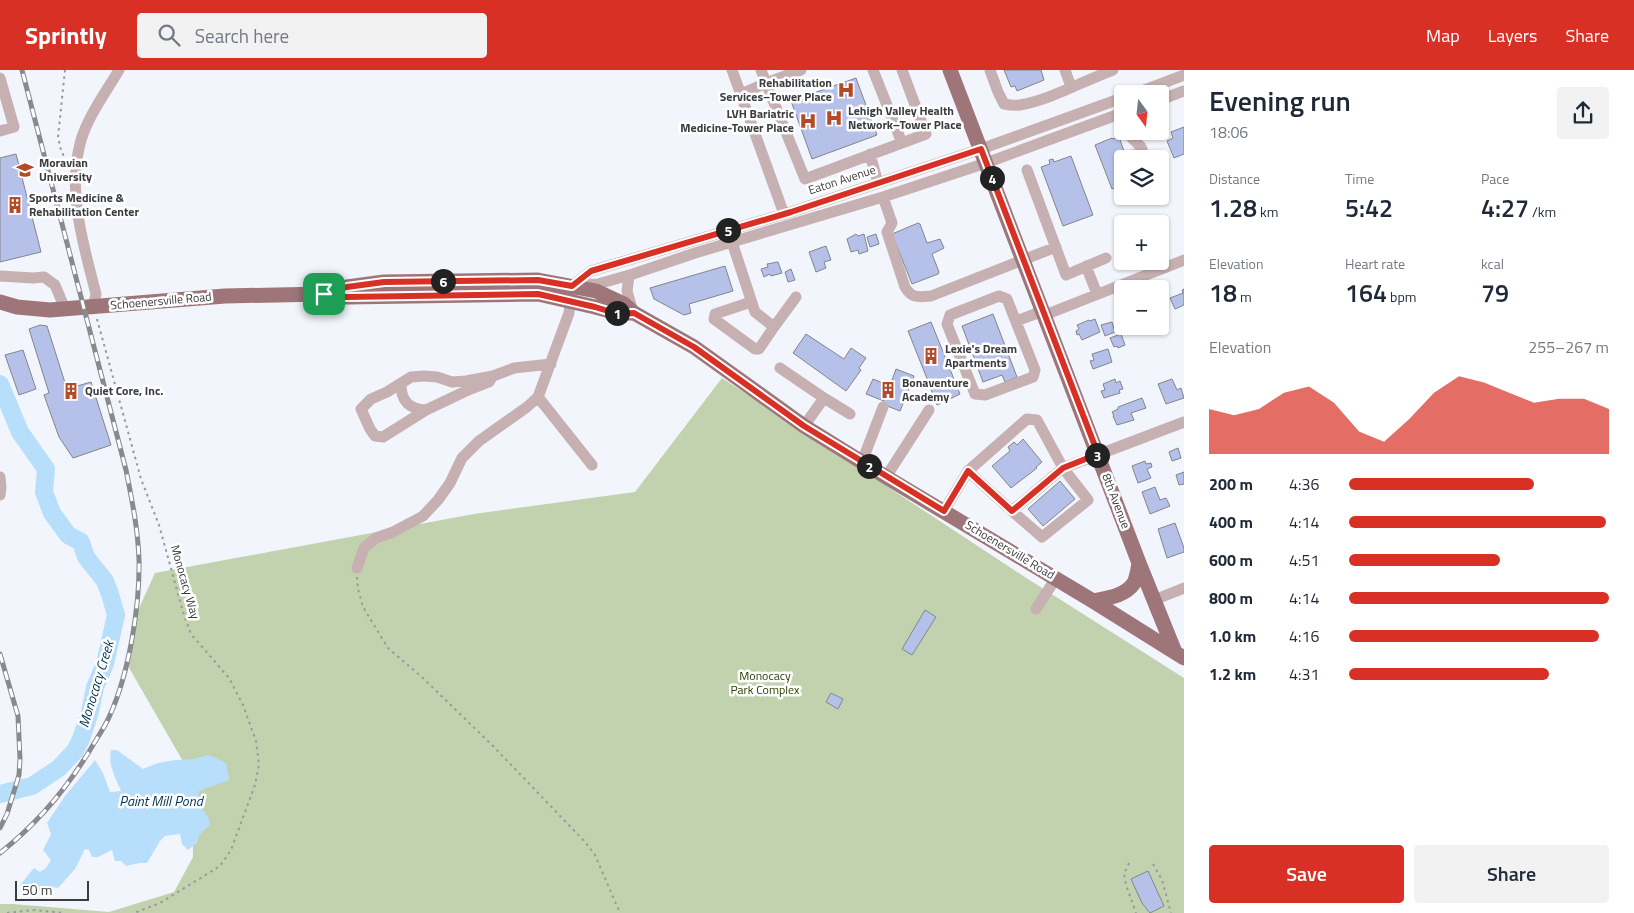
<!DOCTYPE html>
<meta charset="utf-8">
<style>
body{margin:0;font-family:"Titillium Web",sans-serif;background:#f2f2f3;color:#1f2937;height:100vh;display:flex;flex-direction:column;font-size:19px;white-space:nowrap}
*{box-sizing:border-box;margin:0}
p{font-size:16px;color:#747a83}
.icon{flex:none;width:28px;height:28px;fill:none;stroke:currentColor;stroke-width:2;stroke-linecap:round;stroke-linejoin:round}
.map{position:relative;flex:1;overflow:hidden}
.drawer{display:flex;flex-direction:column;background:#fff;width:450px}
.drawer>*{flex:none}
.needle{width:32px;rotate:165deg}
.buttons{position:absolute;left:1114px;top:15px;display:grid;gap:10px}
.buttons a{display:grid;place-items:center;width:55px;height:55px;border-radius:5px;background:#fff;box-shadow:0 1px 4px #0004;font-size:25px}
.scale{position:absolute;left:15px;bottom:12px;width:74px;box-sizing:border-box;padding-left:5px;border:2px solid #3b3c3f;border-top:0;font-size:14px;line-height:18px;white-space:nowrap;color:#3b3c3f;-webkit-text-stroke:4px #fff;paint-order:stroke}
.pin{position:absolute;display:grid;place-items:center;width:42px;height:42px;color:#fff;margin:-21px;border-radius:10px;box-shadow:0 2px 8px #0006}
.km{position:absolute;width:25px;height:25px;margin:-12px;border-radius:50%;background:#222;color:#fff;font-size:14px;line-height:25px;text-align:center}
.round{display:grid;place-items:center;flex:none;width:52px;height:52px;border-radius:5px;background:#f2f2f3}
.headline{display:flex;align-items:center;justify-content:space-between;height:85px;padding:0 25px}
h1{font-size:28px;font-weight:600;line-height:38px}
.metrics{display:grid;grid-template-columns:repeat(3,1fr);gap:8px;height:85px;padding:5px 25px}
.metrics div{display:grid;align-content:center}
.metrics b{font-size:25px;font-weight:600}
.metrics small{font-size:14px;font-weight:400}
.metrics p{font-size:14px}
.chart{height:140px;padding:10px 25px}
.chart p{display:flex;justify-content:space-between}
.chart svg{width:100%;height:90px;margin-top:5px;fill:#d93025;opacity:.7}
.button{display:flex;gap:10px;margin-top:auto;padding:10px 25px}
.button a{flex:1;height:58px;border-radius:5px;background:#d93025;color:#fff;font-size:20px;font-weight:600;line-height:58px;text-align:center}
.button a+a{background:#f2f2f3;color:#1f2937}
ul{padding:0 25px;list-style:none;font-size:16px}
li{display:grid;grid-template-columns:80px 60px 1fr;align-items:center;height:38px}
li i{height:12px;border-radius:6px;background:#d93025}
header{display:flex;align-items:center;gap:30px;box-sizing:border-box;height:70px;padding:0 25px;background:#d93025;color:#fff}
header strong{font-size:24px}
nav{display:flex;gap:28px;margin-inline-start:auto;font-size:18px}
.search{width:350px;height:45px;background:#f2f2f3;display:flex;align-items:center;gap:12px;box-sizing:border-box;padding:0 18px;border-radius:5px;color:#747a83;font-size:19px}
main{display:flex;flex:1;min-height:0}
.map>svg:first-child{display:block}
</style>
<header>
<strong>Sprintly</strong>
<div class="search"><svg class="icon" aria-label="search" viewBox="0 0 24 24"><circle cx="10" cy="10" r="6"/><path d="M15 15l6 6"/></svg>Search here</div>
<nav><a>Map</a><a>Layers</a><a>Share</a></nav>
</header>
<main>
<div class="map">
<svg width="1184" height="843" viewBox="0 0 1184 843">
<rect width="100%" height="100%" fill="#f2f5fc"/>
<path fill="#c2d2ae" d="M722 308 1031 511 1184 608V843H0V834H13L109 842 174 822 193 787 192 707 128 596 135 547 155 503 474 444 635 422Z"/>
<path fill="#b7dffc" d="M111 680H117L143 699 158 693 175 690 194 689 209 685 226 693 229 710 199 721 198 732 208 747 210 755 200 764 197 773 188 780 182 774 180 764 165 766 160 771 147 793H139L126 796 121 791H115L112 780 98 787H92L89 780 85 779 75 799 58 818 52 817 49 822 26 818 20 815 34 798 40 802 46 798 51 790 43 780 51 764 47 753 65 726 95 690 103 703 110 722 121 721C115 707 108 695 111 680Z"/>
<g fill="none" stroke-linecap="round" stroke-linejoin="round">
<path stroke="#b7dffc" stroke-width="18" d="M0 314 20 362 46 399 44 422 52 443 68 465 81 472 86 487 105 511 110 524 116 545 105 594 95 617 90 642 81 669 75 681 59 698 32 716 0 724"/>
</g>
<path fill="#b6c1ea" stroke="#83858b" d="M1004 0H1041L1044 10 1017 21 1015 16 1011 17Z
M856 8 877 65 812 89 791 31Z
M1184 57V84L1174 88 1167 71 1173 68 1171 62Z
M1119 67 1125 84 1140 79 1143 89H1122V115L1112 119 1095 75 1112 68V69Z
M16 84 41 182 0 192V88Z
M1071 86 1093 145 1063 156 1041 97 1050 94 1049 90 1053 89 1054 92Z
M918 153 920 154 927 173 940 169 944 178 932 184 939 202 938 204 912 214 892 164Z
M856 164 858 166 864 164 868 181 859 184 858 180 851 182 847 169Z
M876 164 879 174 870 177 867 167Z
M826 176 831 190 824 192 826 198 816 202 809 182Z
M778 192 782 203 771 206 770 204 764 207 761 199 768 197 767 194Z
M725 196 733 221 689 234 691 243 684 245 654 229 650 218Z
M791 199 795 210 788 212 785 202Z
M1184 219V235L1175 239 1170 228 1183 223 1182 220Z
M993 244 1017 307 1005 312 1002 305 983 312 962 256Z
M1095 249 1100 262 1082 270 1079 264 1077 265 1076 261 1079 259 1077 255 1089 250 1090 251Z
M931 252 960 324 937 335 930 317 925 319 923 313 928 311 908 261Z
M1112 252 1115 262 1105 266 1101 255Z
M40 255 47 256 67 319 91 312 111 375 73 388 59 367 44 325 49 323 29 259Z
M806 264 844 289 851 278 866 288 859 298 861 300 846 321 793 283Z
M1121 264 1125 275 1118 278 1117 276 1114 277 1110 268Z
M1108 279 1112 292 1093 299 1090 291 1094 290 1092 284Z
M23 280 36 319 19 325 5 285Z
M896 299 914 306 900 341 882 334 884 331 866 324 873 309 890 316Z
M1115 309 1116 313 1120 311 1123 319 1119 320 1120 323 1104 328 1101 321 1105 320 1103 314Z
M1172 309 1177 320 1181 318 1184 328 1166 334 1158 314Z
M1142 328 1146 338 1131 343 1134 350 1117 355 1113 346H1114L1112 342 1118 339V337Z
M1023 369 1042 392 1036 397 1037 398 1011 418 992 396 1010 381 1008 377 1014 372 1017 375Z
M1178 378 1181 388 1172 391 1169 382Z
M1145 391 1146 394 1151 393 1152 397 1147 399 1151 408 1138 413 1132 396Z
M1184 402V414L1179 415 1176 405Z
M1060 411 1075 429 1043 456 1028 439Z
M1155 417 1160 430 1166 428 1170 436 1150 444 1142 422Z
M1175 453 1184 478V482L1167 488 1158 459Z
M925 540 936 547 912 585 902 579Z
M831 623 843 629 838 639 826 632Z
M1148 801 1164 836 1150 843 1142 833 1131 809Z"/>
<g fill="none" stroke-linecap="round" stroke-linejoin="round">
<path stroke="#cdd0d6" stroke-width="11" stroke-dasharray="11 5.5" stroke-linecap="butt" d="M1133 79 1136 89"/>
<path stroke="#97999e" stroke-width="2" stroke-dasharray="2.5 4" stroke-linecap="butt" d="M65 0 58 67 61 80 66 91
M97 249 141 409 159 455 183 542 191 564 229 608 243 635 256 671 259 695 255 715 231 780 220 796 160 833 134 843
M357 507 358 519 363 537 388 578 424 609 493 676 586 773 595 785 620 843
M1129 793 1124 804 1126 815 1136 843
M1153 794 1162 810 1171 843
M7 843 33 840 65 843"/>
<path stroke="#c7b0b2" stroke-width="11" d="M732 0 784 144
M801 0 766 13 805 109 926 64 902 0
M873 0 902 73
M990 0 998 22 1004 34C1009 35 1014 36 1020 35 1050 30 1083 11 1113 0
M1065 0 1071 17
M0 8 14 57 0 61
M741 24 766 13 761 0
M1134 24 1184 5
M1160 30 1184 21
M1125 61 1141 77 1146 89
M870 84 878 113
M1027 100 1066 205 1106 188
M883 127 892 153 887 162 905 217C912 229 919 227 931 226L1056 177
M732 172 755 242 774 257 796 227
M1086 196 1097 224
M633 204 629 206 627 221 633 242
M0 206 33 208 44 207 55 215 65 239
M584 215 598 214 633 204 695 183 883 127 986 93 1122 43
M999 226 1007 229 1035 300 1033 307 985 325 975 324 947 254 950 245Z
M751 232 715 244 714 249 755 279H759L774 257
M93 237 96 224C84 176 67 124 80 74 86 49 106 22 119 0
M1045 245 1184 190
M1016 251 1043 241
M780 298 824 328 804 356
M493 306 489 312 466 321 426 340 383 367 375 366 370 359 361 339 371 329 387 322 411 307 424 306 437 307 452 312 466 311 493 306 514 298 551 294
M401 314C401 331 409 339 426 340
M538 327 592 395
M824 328 850 344
M862 392 883 337
M968 401 1012 441 1063 398 1184 352
M0 407 1 418 0 425
M886 407 929 340
M944 441 968 401 1027 349 1037 350 1063 398 1088 430 1042 467 1012 441
M357 498 364 478 376 468 393 462 423 446 438 430 450 413 462 388 479 371 527 337 538 327 569 243 572 216 591 201 791 142 981 79 1122 28
M1154 530 1184 518
M1036 539 1056 508"/>
<path stroke="#9e767a" stroke-width="15" d="M950 0 1139 493 1175 582
M323 224 347 217 384 212 538 210 596 221 624 234 634 243 694 277 804 356 886 407 1093 531 1184 588
M0 232 17 237 50 240 225 226 323 224 347 227 538 224 595 237 618 243H634
M1093 531C1108 528 1125 526 1134 513 1137 507 1138 499 1139 493"/>
<g stroke="#888a8f" stroke-width="5">
<path id="rail" d="M0 584 18 646 20 689 19 705 7 744 0 758
M0 783C38 753 69 716 93 675 99 665 106 655 110 645 129 603 140 536 139 490 138 459 132 430 126 400L22 0"/>
</g>
<use href="#rail" stroke="#fff" stroke-width="3" stroke-dasharray="9" stroke-linecap="butt"/>
</g>
<g fill="none" stroke-linecap="round" stroke-linejoin="round">
<g stroke="#fff" stroke-width="10">
<path id="route" d="M981 79 1098 384 1063 398 1012 441 968 401 944 441 804 356 694 277 634 243 618 244 595 237 538 224 346 227 324 224 347 217 384 212 538 210 572 216 591 201 791 142Z"/>
</g>
<use href="#route" stroke="#d93025" stroke-width="6"/>
</g>
<defs>
<g id="hospital-bare" transform="scale(1.35)"><path d="M-5-5h3v3.5h4V-5h3V5h-3V1.5h-4V5h-3Z" fill="#b24a27" stroke="#fff" stroke-width="2.5" paint-order="stroke"/></g>
<g id="university-bare" transform="scale(1.35)"><path d="M0-5L7-2L0 1L-7-2ZM-4 1L0 2.5L4 1V4Q0 6-4 4Z" fill="#b24a27" stroke="#fff" stroke-width="2.5" paint-order="stroke"/></g>
<g id="building-bare" transform="scale(1.35)"><path d="M-4-6H4V6H1V3H-1V6H-4ZM-2.5-4.3h1.7v1.8h-1.7ZM.8-4.3h1.7v1.8H.8ZM-2.5-1h1.7V.8h-1.7ZM.8-1h1.7V.8H.8Z" fill="#b24a27" stroke="#fff" stroke-width="2.5" paint-order="stroke"/></g>
</defs>
<g fill-rule="evenodd">
<use href="#hospital-bare" x="846" y="20"/>
<use href="#hospital-bare" x="834" y="48"/>
<use href="#hospital-bare" x="808" y="51"/>
<use href="#university-bare" x="25" y="100"/>
<use href="#building-bare" x="15" y="135"/>
<use href="#building-bare" x="931" y="286"/>
<use href="#building-bare" x="888" y="320"/>
<use href="#building-bare" x="71" y="321"/>
</g>
<g text-anchor="middle" stroke-width="5" stroke-linejoin="round" paint-order="stroke">
<g font-size="12" font-weight="bold" fill="#3b3c3f" stroke="#fff" text-anchor="start">
<text x="832" y="17" text-anchor="end">Rehabilitation<tspan x="832" dy="14">Services–Tower Place</tspan></text>
<text x="848" y="45">Lehigh Valley Health<tspan x="848" dy="14">Network–Tower Place</tspan></text>
<text x="794" y="48" text-anchor="end">LVH Bariatric<tspan x="794" dy="14">Medicine-Tower Place</tspan></text>
<text x="39" y="97">Moravian<tspan x="39" dy="14">University</tspan></text>
<text x="29" y="132">Sports Medicine &amp;<tspan x="29" dy="14">Rehabilitation Center</tspan></text>
<text x="945" y="283">Lexie's Dream<tspan x="945" dy="14">Apartments</tspan></text>
<text x="902" y="317">Bonaventure<tspan x="902" dy="14">Academy</tspan></text>
<text x="85" y="325">Quiet Core, Inc.</text>
</g>
<g font-size="12" fill="#3b3c3f" stroke="#fff">
<text transform="translate(842 110) rotate(-18)" y="4">Eaton Avenue</text>
<text transform="translate(161 231) rotate(-5)" y="4">Schoenersville Road</text>
<text transform="translate(1116 431) rotate(69)" y="4">8th Avenue</text>
<text transform="translate(1010 480) rotate(31)" y="4">Schoenersville Road</text>
<text transform="translate(185 512) rotate(74)" y="4">Monocacy Way</text>
</g>
<g font-size="12" fill="#2c4000" stroke="#fff">
<text x="765" y="610">Monocacy<tspan x="765" dy="14">Park Complex</tspan></text>
</g>
<g font-size="14" font-style="italic" fill="#00324e" stroke="#fff">
<text transform="translate(96 614) rotate(-73)" y="5">Monocacy Creek</text>
<text x="161" y="736">Paint Mill Pond</text>
</g>
</g>
</svg>
<div class="buttons">
<a><svg class="needle" viewBox="-14 -14 28 28"><path d="M0-13l5 13h-10z" fill="#e53935"/><path d="M0 13l5-13h-10z" fill="#747a83"/></svg></a>
<a><svg class="icon" aria-label="layers" viewBox="0 0 24 24"><path d="M12 4l9 5-9 5-9-5zM3 14l9 5 9-5"/></svg></a>
<a>+</a>
<a>−</a>
</div>
<div class="scale">50 m</div>
<div class="pin" style="left:324px;top:224px;background:#1e9e55"><svg class="icon" aria-label="arrive" viewBox="0 0 24 24"><path d="M6 21V4h12l-3 4 3 4H6"/></svg></div>
<b class="km" style="left:617px;top:243px">1</b>
<b class="km" style="left:869px;top:396px">2</b>
<b class="km" style="left:1097px;top:385px">3</b>
<b class="km" style="left:992px;top:108px">4</b>
<b class="km" style="left:728px;top:160px">5</b>
<b class="km" style="left:443px;top:211px">6</b>
</div>
<section class="drawer">
<div class="headline"><div><h1>Evening run</h1><p>18:06</p></div><a class="round"><svg class="icon" aria-label="share" viewBox="0 0 24 24"><path d="M12 15V3M7 8l5-5 5 5M5 13v7h14v-7"/></svg></a></div>
<div class="metrics">
<div><p>Distance</p><b>1.28<small> km</small></b></div>
<div><p>Time</p><b>5:42</b></div>
<div><p>Pace</p><b>4:27<small> /km</small></b></div>
</div>
<div class="metrics">
<div><p>Elevation</p><b>18<small> m</small></b></div>
<div><p>Heart rate</p><b>164<small> bpm</small></b></div>
<div><p>kcal</p><b>79</b></div>
</div>
<div class="chart"><p><span>Elevation</span>255–267 m</p>
<svg viewBox="0 0 160 44" preserveAspectRatio="none"><path d="M0 44V22L10 25L20 22L30 14L40 11L50 19L60 33L70 38L80 27L90 14L100 6L110 9L120 14L130 19L140 17L150 17L160 22V44z"/></svg>
</div>
<ul>
<li><b>200 m</b>4:36<i style="width:71%"></i></li>
<li><b>400 m</b>4:14<i style="width:99%"></i></li>
<li><b>600 m</b>4:51<i style="width:58%"></i></li>
<li><b>800 m</b>4:14<i style="width:100%"></i></li>
<li><b>1.0 km</b>4:16<i style="width:96%"></i></li>
<li><b>1.2 km</b>4:31<i style="width:77%"></i></li>
</ul>
<div class="button"><a>Save</a><a>Share</a></div>
</section>
</main>
